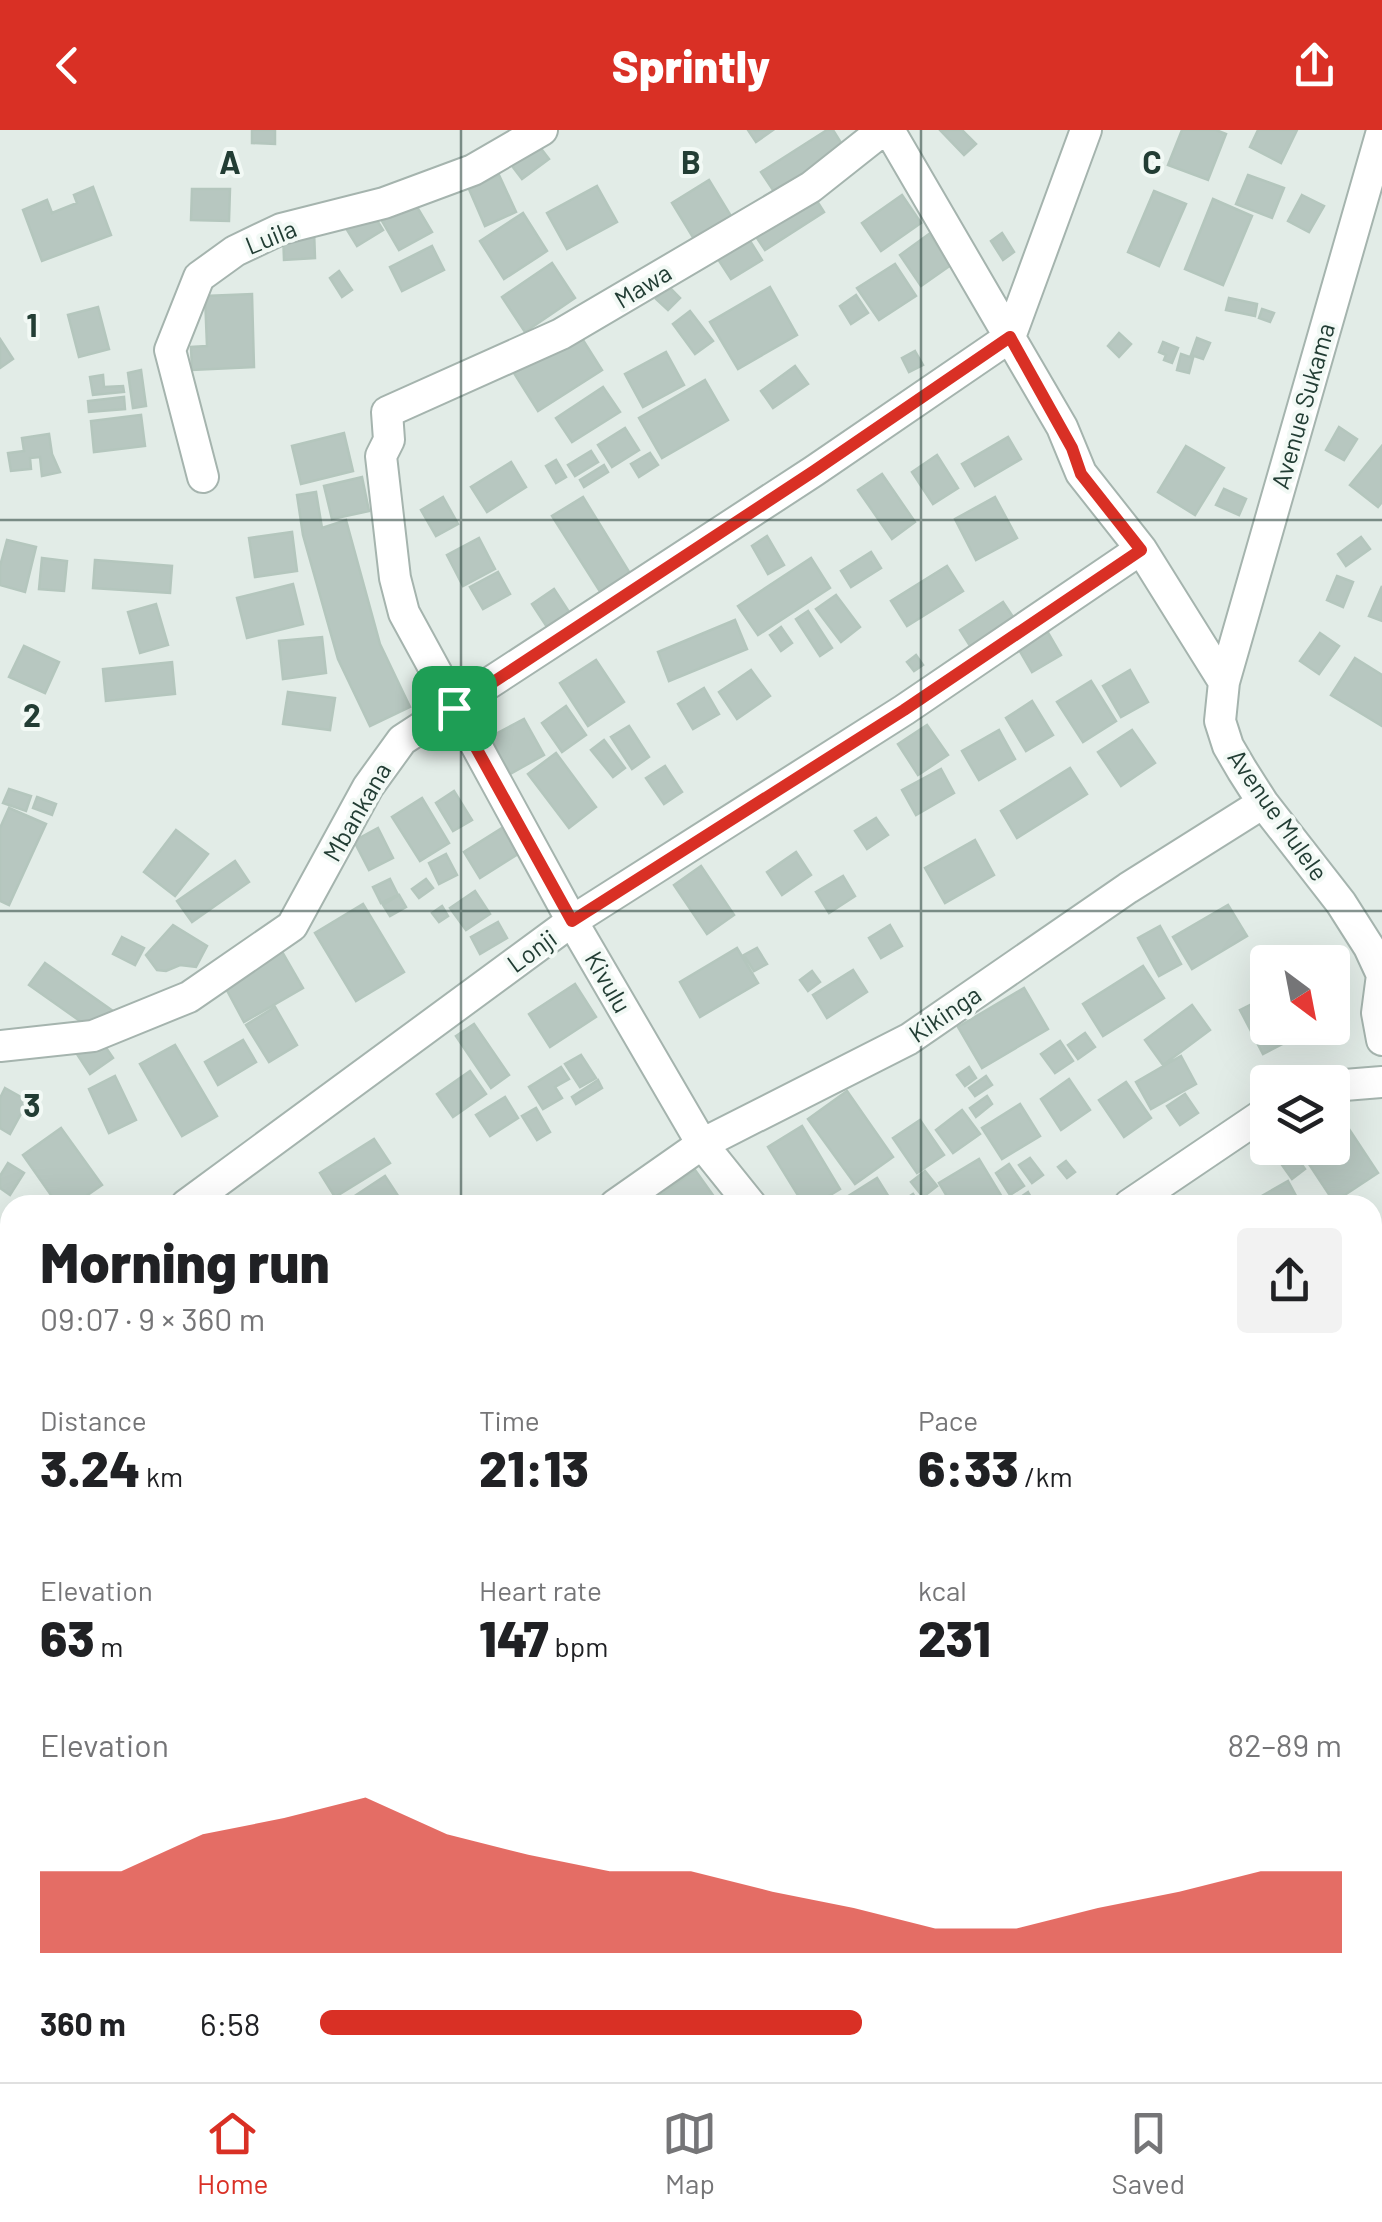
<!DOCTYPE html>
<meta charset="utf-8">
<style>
body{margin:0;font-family:Barlow,sans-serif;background:#f2f2f2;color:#202124;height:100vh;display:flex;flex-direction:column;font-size:38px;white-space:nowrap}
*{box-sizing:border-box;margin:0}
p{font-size:32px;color:#757577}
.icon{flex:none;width:55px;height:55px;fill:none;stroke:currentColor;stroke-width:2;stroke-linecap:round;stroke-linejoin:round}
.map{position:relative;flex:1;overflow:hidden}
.details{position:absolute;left:0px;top:1065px;width:1382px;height:888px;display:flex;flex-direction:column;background:#fff;border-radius:30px 30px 0 0;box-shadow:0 10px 40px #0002}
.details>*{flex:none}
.needle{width:65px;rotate:148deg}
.controls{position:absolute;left:1250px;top:815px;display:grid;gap:20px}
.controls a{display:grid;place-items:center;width:100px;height:100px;border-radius:10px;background:#fff;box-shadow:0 10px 40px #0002;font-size:50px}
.pin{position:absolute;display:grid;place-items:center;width:85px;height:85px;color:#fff;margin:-42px;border-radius:20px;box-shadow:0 5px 15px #0006}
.round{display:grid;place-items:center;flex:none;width:105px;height:105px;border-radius:10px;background:#f2f2f2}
.head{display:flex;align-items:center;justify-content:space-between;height:170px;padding:0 40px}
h1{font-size:55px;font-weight:800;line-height:75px}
.figures{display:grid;grid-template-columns:repeat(3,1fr);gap:15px;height:170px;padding:10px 40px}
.figures div{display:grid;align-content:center}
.figures b{font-size:50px;font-weight:800}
.figures small{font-size:28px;font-weight:400}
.figures p{font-size:28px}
.chart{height:280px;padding:20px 40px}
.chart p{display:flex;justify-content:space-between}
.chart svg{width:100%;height:180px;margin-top:10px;fill:#d93025;opacity:.7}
ul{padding:0 40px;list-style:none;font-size:32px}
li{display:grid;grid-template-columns:160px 120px 1fr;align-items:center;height:75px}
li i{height:25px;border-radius:12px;background:#d93025}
header{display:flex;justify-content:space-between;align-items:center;height:130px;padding:0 40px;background:#d93025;color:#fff;font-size:45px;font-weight:800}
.tabs{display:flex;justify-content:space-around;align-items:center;height:140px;border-top:2px solid #e0e0e0;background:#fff;font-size:28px;color:#757577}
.tabs a{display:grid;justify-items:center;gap:5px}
.tabs .active{color:#d93025}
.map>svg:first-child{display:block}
</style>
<header><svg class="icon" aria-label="back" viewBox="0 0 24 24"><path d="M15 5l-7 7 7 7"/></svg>Sprintly<svg class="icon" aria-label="share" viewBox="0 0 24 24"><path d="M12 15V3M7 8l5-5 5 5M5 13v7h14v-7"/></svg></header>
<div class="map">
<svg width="1382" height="1952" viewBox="0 0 1382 1952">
<rect width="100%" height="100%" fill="#e2ece7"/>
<path fill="#b7c7c0" stroke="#b4c6bd" stroke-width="2.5" d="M252 0H275V14L252 13Z
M748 0H773L756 12Z
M827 0H833L845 19 775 63 761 42Z
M940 0H962L976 14 964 25Z
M1182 0H1216L1226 4 1208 50 1168 35Z
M1258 0H1297L1281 33 1250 17Z
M536 12 549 29 522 49 509 32Z
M499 45 516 82 485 96 469 59Z
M1248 45 1284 58 1272 88 1236 74Z
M709 50 731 86 694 109 672 73Z
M597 56 617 92 567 119 547 83Z
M93 57 111 105 42 131 23 80 47 70 52 83 77 73 74 65Z
M192 59H230L229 91 191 90Z
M810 60 824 82 765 120 751 99Z
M1154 61 1186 74 1159 136 1128 122Z
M902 65 921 93 881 121 862 93Z
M1302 65 1324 76 1309 102 1288 91Z
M1213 69 1252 86 1223 155 1185 139Z
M414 72 432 102 399 120 382 91Z
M370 79 383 100 357 116 344 95Z
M523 83 547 121 504 149 480 111Z
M314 100 315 128 284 130 283 101Z
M745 103 762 130 731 149 714 123Z
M1002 103 1014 122 1003 130 991 111Z
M929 104 951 135 921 156 900 125Z
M432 116 444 140 402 161 390 137Z
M552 133 575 168 525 202 502 167Z
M895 134 916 166 879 190 857 158Z
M339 141 352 160 342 167 330 148Z
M668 156 680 168 668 180 656 169Z
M770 157 797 205 738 239 710 192Z
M252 164 254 237 192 240 191 217 207 216 205 166Z
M856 165 868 183 851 194 840 176Z
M1229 168 1257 174 1255 186 1226 180Z
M98 177 109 219 79 227 68 185Z
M1262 179 1274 183 1270 192 1259 188Z
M690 181 713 211 695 224 673 194Z
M576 199 602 240 538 281 512 240Z
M1119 203 1131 214 1119 227 1108 216Z
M1197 208 1210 213 1203 229 1191 225Z
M0 209 13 229 0 238Z
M1163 212 1178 218 1172 233 1164 230 1166 225 1159 222Z
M915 221 923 235 909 242 902 228Z
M666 222 684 255 643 277 625 244Z
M1181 224 1193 228 1189 243 1177 240Z
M795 236 808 254 773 278 761 261Z
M141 240 146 276 133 278 128 243Z
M103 245 104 257 123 256 124 262 93 265 90 247Z
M705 250 728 290 662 328 639 288Z
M603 257 620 282 572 312 556 288Z
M124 267 125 279 89 282 88 271Z
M141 285 145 316 94 322 91 291Z
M1339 297 1357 309 1344 330 1326 320Z
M625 298 639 320 612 337 598 315Z
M344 303 353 341 301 354 292 316Z
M49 304 52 324 60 342 42 346 40 327 30 328 31 339 11 341 8 323 24 321 22 308Z
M1008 307 1021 329 975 356 962 334Z
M1186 316 1224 338 1195 385 1158 362Z
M1381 317 1382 372 1378 377 1350 355Z
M591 321 598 332 575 346 568 335Z
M650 323 658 335 639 347 631 334Z
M937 325 958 358 933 374 912 342Z
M556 330 566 347 556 353 546 336Z
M511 332 526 357 487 382 471 357Z
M604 335 608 342 584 357 580 350Z
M882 344 915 392 892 409 858 360Z
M362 347 369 381 332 389 324 356Z
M1224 359 1246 369 1239 385 1216 375Z
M316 362 322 398 346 390 380 514 410 577 370 596 338 529 303 405 297 365Z
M443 367 458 394 436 406 421 380Z
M583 367 631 445 601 463 552 386Z
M995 367 1017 408 976 430 955 389Z
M292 402 297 441 255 447 249 408Z
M767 406 784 435 768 444 752 416Z
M1361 407 1370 419 1346 436 1338 424Z
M479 408 495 439 463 456 447 425Z
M7 410 36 417 25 462 0 455V436Z
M871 422 881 438 851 457 841 441Z
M42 428 67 431 64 461 39 459Z
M811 428 830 458 758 505 738 476Z
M95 430 172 436 170 463 93 458Z
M947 436 963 461 907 496 891 471Z
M498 442 510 464 483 479 470 457Z
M1337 446 1353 452 1343 477 1327 470Z
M293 454 303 494 247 508 237 468Z
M1382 456V491L1369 486Z
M554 459 569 482 547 497 532 474Z
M836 465 860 497 841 512 816 479Z
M1003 472 1015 490 972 519 960 500Z
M156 474 168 515 140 523 128 482Z
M808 481 832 518 820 526 796 489Z
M735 490 747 519 669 551 658 522Z
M781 497 792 513 781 521 770 505Z
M1047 501 1061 525 1032 542 1018 518Z
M1320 503 1339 516 1319 544 1300 531Z
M322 507 326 543 283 549 279 511Z
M24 516 59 532 45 563 9 547Z
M916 525 923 535 914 541 907 532Z
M1355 528 1382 545V596L1331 565Z
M596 530 624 572 588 596 560 553Z
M172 532 175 564 106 571 103 539Z
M751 540 770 566 737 589 719 562Z
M1130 540 1148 572 1121 587 1103 556Z
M1091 551 1116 591 1083 612 1057 572Z
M704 558 719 584 693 599 678 574Z
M288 562 335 568 330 600 283 594Z
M1032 571 1053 605 1026 621 1006 588Z
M566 576 586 605 562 622 542 593Z
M524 589 544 625 510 644 490 607Z
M927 595 948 625 918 645 898 614Z
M629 596 649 627 632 639 611 607Z
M999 600 1015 629 979 650 962 621Z
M1132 600 1155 633 1121 656 1098 622Z
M604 610 625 638 613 647 591 620Z
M556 623 596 677 569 698 528 644Z
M665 636 682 662 664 674 646 648Z
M1070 638 1087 664 1017 708 1001 681Z
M941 639 954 663 916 685 902 660Z
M9 659 31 666 26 681 3 673Z
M454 661 472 690 453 701 436 673Z
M37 667 56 674 52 685 33 678Z
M422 668 449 713 420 731 392 687Z
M9 678 46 694 9 775 0 771V698Z
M876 688 888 705 867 719 855 701Z
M378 698 393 728 369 740 354 711Z
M502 698 518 724 480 748 464 722Z
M176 700 208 724 175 766 144 742Z
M975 710 994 745 945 773 925 738Z
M796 722 811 745 782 765 767 742Z
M446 724 457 745 439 754 429 733Z
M235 731 249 752 192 792 177 771Z
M701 736 734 785 707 804 674 755Z
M843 746 855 766 829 783 816 762Z
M390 749 398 765 381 773 373 757Z
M426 749 433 758 419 768 412 759Z
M475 761 490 784 466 800 450 778Z
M399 765 406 777 390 786 383 775Z
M363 774 404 842 356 871 315 803Z
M1228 775 1247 806 1192 839 1173 807Z
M442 776 448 786 439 792 432 783Z
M498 792 507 808 480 824 471 807Z
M173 795 207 816 196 837 180 835 166 841 157 840 146 825Z
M890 795 902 816 881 828 869 808Z
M1160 796 1181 834 1159 846 1138 808Z
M122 807 144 818 135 835 113 824Z
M737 818 758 853 700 887 680 852Z
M757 818 767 834 754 841 744 825Z
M281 820 303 858 244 892 223 853Z
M45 833 113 881 97 903 29 855Z
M1143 836 1164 868 1103 906 1083 874Z
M853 840 867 862 827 888 813 865Z
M812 841 820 852 808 861 800 850Z
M575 854 596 887 550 917 529 884Z
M1024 858 1048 899 982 938 958 897Z
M1268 866V898H1289L1294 908 1263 924 1240 880Z
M1192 875 1210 900 1163 935 1145 910Z
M275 877 297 915 269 932 246 895Z
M474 894 509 945 491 958 456 906Z
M1085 903 1095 917 1078 929 1068 915Z
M100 909 113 928 90 944 77 924Z
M243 910 256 932 218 955 205 932Z
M1060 911 1073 931 1055 943 1041 924Z
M175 915 217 986 182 1006 140 934Z
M581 925 596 948 580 957 565 934Z
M1181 926 1196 954 1151 979 1136 952Z
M561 937 569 949 555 957 562 968 543 979 529 957Z
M969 937 976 948 965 956 957 945Z
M470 941 486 964 453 987 437 964Z
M115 946 136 990 109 1003 89 959Z
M986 946 992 955 975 966 969 958Z
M1069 949 1090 980 1061 1000 1041 969Z
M598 950 602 958 576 974 572 967Z
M1126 952 1151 988 1124 1007 1099 970Z
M5 958 28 971 10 1004 0 998V968Z
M847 961 893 1027 855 1054 808 989Z
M1185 964 1198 983 1180 995 1167 976Z
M987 966 992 974 976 987 970 978Z
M505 967 518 988 490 1006 476 985Z
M1020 974 1040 1006 1002 1029 982 998Z
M536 978 550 1002 537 1010 522 986Z
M962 980 980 1004 953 1023 936 1000Z
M920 990 944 1025 917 1043 893 1008Z
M1343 990 1378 1043 1334 1072 1299 1019 1332 1018V997Z
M802 996 840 1059 814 1075H804L768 1017Z
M61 998 102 1055 73 1075H58L23 1025Z
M374 1009 390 1033 335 1067 320 1043Z
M1270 1018H1290L1305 1039 1292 1049Z
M1030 1028 1043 1045 1032 1053 1019 1035Z
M979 1029 1002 1067 987 1075H952L939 1053Z
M1066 1031 1075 1042 1067 1048 1058 1037Z
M8 1033 24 1043 10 1065 0 1058V1046Z
M1009 1034 1024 1056 1010 1065 996 1043Z
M695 1040 720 1075H647Z
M925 1041 937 1056 923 1067 911 1052Z
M385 1046 404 1075H358L353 1067Z
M877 1048 892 1072 887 1075H834Z
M1288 1051 1301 1075H1246Z
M1028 1062 1033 1071 1027 1075H1009Z
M913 1064 920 1075H896Z
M1382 1111V1138L1372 1124V1118Z
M1382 1220V1247L1372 1232V1226Z
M0 1298 10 1310 0 1318Z
M10 1388V1435L0 1441V1395Z
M1379 1398 1382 1404V1439L1372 1444V1401Z
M10 1543V1568L0 1548Z
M1373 1592 1382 1607V1616L1372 1622Z
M8 1607 10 1609V1636L0 1627V1616Z
M0 1802 10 1817V1840L0 1847Z
M10 1845V1891L0 1882V1857Z
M0 1904 10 1917V1928L0 1936Z
M76 1942H126L134 1952H84Z
M307 1942H332L318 1952H314Z
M350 1942H422L411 1952H345L342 1949Z
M553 1942H588L580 1952H565Z
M620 1942H666L676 1952H629Z
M725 1942H737L746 1952H715Z
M856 1942H892V1943L882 1952H865Z
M980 1942H993L999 1952H967Z
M1137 1942H1174L1180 1952H1124Z"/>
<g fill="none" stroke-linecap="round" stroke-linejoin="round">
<g stroke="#a5b4ae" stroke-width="34">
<path id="street" d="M889 0 1062 297 1081 343 1141 419 1224 552 1220 591 1228 616 1242 640 1263 673 1341 773 1369 817 1382 845 1377 883 1382 910
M203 347 170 220 199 147 235 121 281 99 384 73 473 40 542 0
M1224 552 1382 1
M0 916 93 906 189 867 292 796 368 657 402 610 814 341 1010 207 1086 0
M1332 956 1382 952
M186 1075 572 791 904 580 1141 419
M615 1075 702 1014 909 909 1128 758 1263 673
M751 1075 702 1014 572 791 404 483 395 448 381 326 389 310 387 282 561 204 811 57 883 0
M1129 1075 1268 981
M1372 1207 1382 1201
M0 1208 10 1201
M0 1498 10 1491
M1372 1554 1382 1547
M0 1671 10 1682
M0 1722 10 1714
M1372 1903 1382 1893
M282 1942 292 1952
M1047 1942 1054 1952
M24 1952 34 1942
M460 1952 471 1942
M908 1952 918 1942
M1325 1952 1335 1942"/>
</g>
<use href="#street" stroke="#fff" stroke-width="30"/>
</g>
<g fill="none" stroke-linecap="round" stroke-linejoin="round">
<g stroke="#fff" stroke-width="20">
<path id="route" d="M1010 207 1072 318 1081 344 1141 420 904 580 572 791 454 578 814 341Z"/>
</g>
<use href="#route" stroke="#d93025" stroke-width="12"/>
</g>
<path fill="none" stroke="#223d34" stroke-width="2.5" stroke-opacity="0.55" d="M461 0V1075M921 0V1075M0 390H1382M0 781H1382M0 1171H10M1372 1171H1382M0 1562H10M1372 1562H1382M461 1942V1952M921 1942V1952"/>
<g text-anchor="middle" stroke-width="8" stroke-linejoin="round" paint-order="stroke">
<g font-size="25" fill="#223d34" stroke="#f2f9f5">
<text transform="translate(271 107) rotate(-22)" y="9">Luila</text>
<text transform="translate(643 156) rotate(-31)" y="9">Mawa</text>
<text transform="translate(1303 276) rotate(-74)" y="9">Avenue Sukama</text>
<text transform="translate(357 682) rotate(-60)" y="9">Mbankana</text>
<text transform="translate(1278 685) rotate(55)" y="9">Avenue Mulele</text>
<text transform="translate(532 821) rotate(-36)" y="9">Lonji</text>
<text transform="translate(608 852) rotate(60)" y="9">Kivulu</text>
<text transform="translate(945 884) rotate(-34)" y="9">Kikinga</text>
</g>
</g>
<g font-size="32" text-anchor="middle" font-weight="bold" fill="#223d34" stroke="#f2f9f5" stroke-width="8" stroke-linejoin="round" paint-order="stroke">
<text x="230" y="44">A</text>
<text x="691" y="44">B</text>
<text x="1152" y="44">C</text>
<text x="32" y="207">1</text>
<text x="32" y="597">2</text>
<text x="32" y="987">3</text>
</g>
</svg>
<div class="controls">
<a><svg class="needle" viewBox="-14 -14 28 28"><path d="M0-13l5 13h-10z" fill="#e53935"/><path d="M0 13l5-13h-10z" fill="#757577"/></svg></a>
<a><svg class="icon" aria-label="layers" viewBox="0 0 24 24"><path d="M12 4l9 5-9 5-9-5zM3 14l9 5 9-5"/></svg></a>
</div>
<div class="pin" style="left:454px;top:578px;background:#1e9e55"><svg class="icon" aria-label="arrive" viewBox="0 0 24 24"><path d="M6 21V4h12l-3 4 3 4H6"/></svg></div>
<section class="details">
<div class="head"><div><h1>Morning run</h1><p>09:07 · 9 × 360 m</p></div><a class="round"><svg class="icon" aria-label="share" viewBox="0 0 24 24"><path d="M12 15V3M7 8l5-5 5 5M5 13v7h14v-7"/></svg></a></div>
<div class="figures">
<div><p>Distance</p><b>3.24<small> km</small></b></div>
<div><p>Time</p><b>21:13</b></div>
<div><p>Pace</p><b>6:33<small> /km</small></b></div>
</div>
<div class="figures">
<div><p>Elevation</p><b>63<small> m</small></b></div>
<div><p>Heart rate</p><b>147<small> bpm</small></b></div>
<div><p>kcal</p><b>231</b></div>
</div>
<div class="chart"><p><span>Elevation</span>82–89 m</p>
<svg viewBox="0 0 160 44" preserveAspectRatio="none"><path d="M0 44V24L10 24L20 15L30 11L40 6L50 15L60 20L70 24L80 24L90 29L100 33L110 38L120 38L130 33L140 29L150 24L160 24V44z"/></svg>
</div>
<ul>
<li><b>360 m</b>6:58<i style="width:53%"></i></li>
</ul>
</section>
</div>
<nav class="tabs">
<a class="active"><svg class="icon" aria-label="home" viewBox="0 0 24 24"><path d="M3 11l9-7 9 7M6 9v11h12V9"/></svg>Home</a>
<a><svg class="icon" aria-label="map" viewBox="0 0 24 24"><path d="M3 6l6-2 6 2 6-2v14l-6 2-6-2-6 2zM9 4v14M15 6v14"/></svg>Map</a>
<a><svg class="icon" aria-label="saved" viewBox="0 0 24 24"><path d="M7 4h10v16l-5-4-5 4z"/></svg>Saved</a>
</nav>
